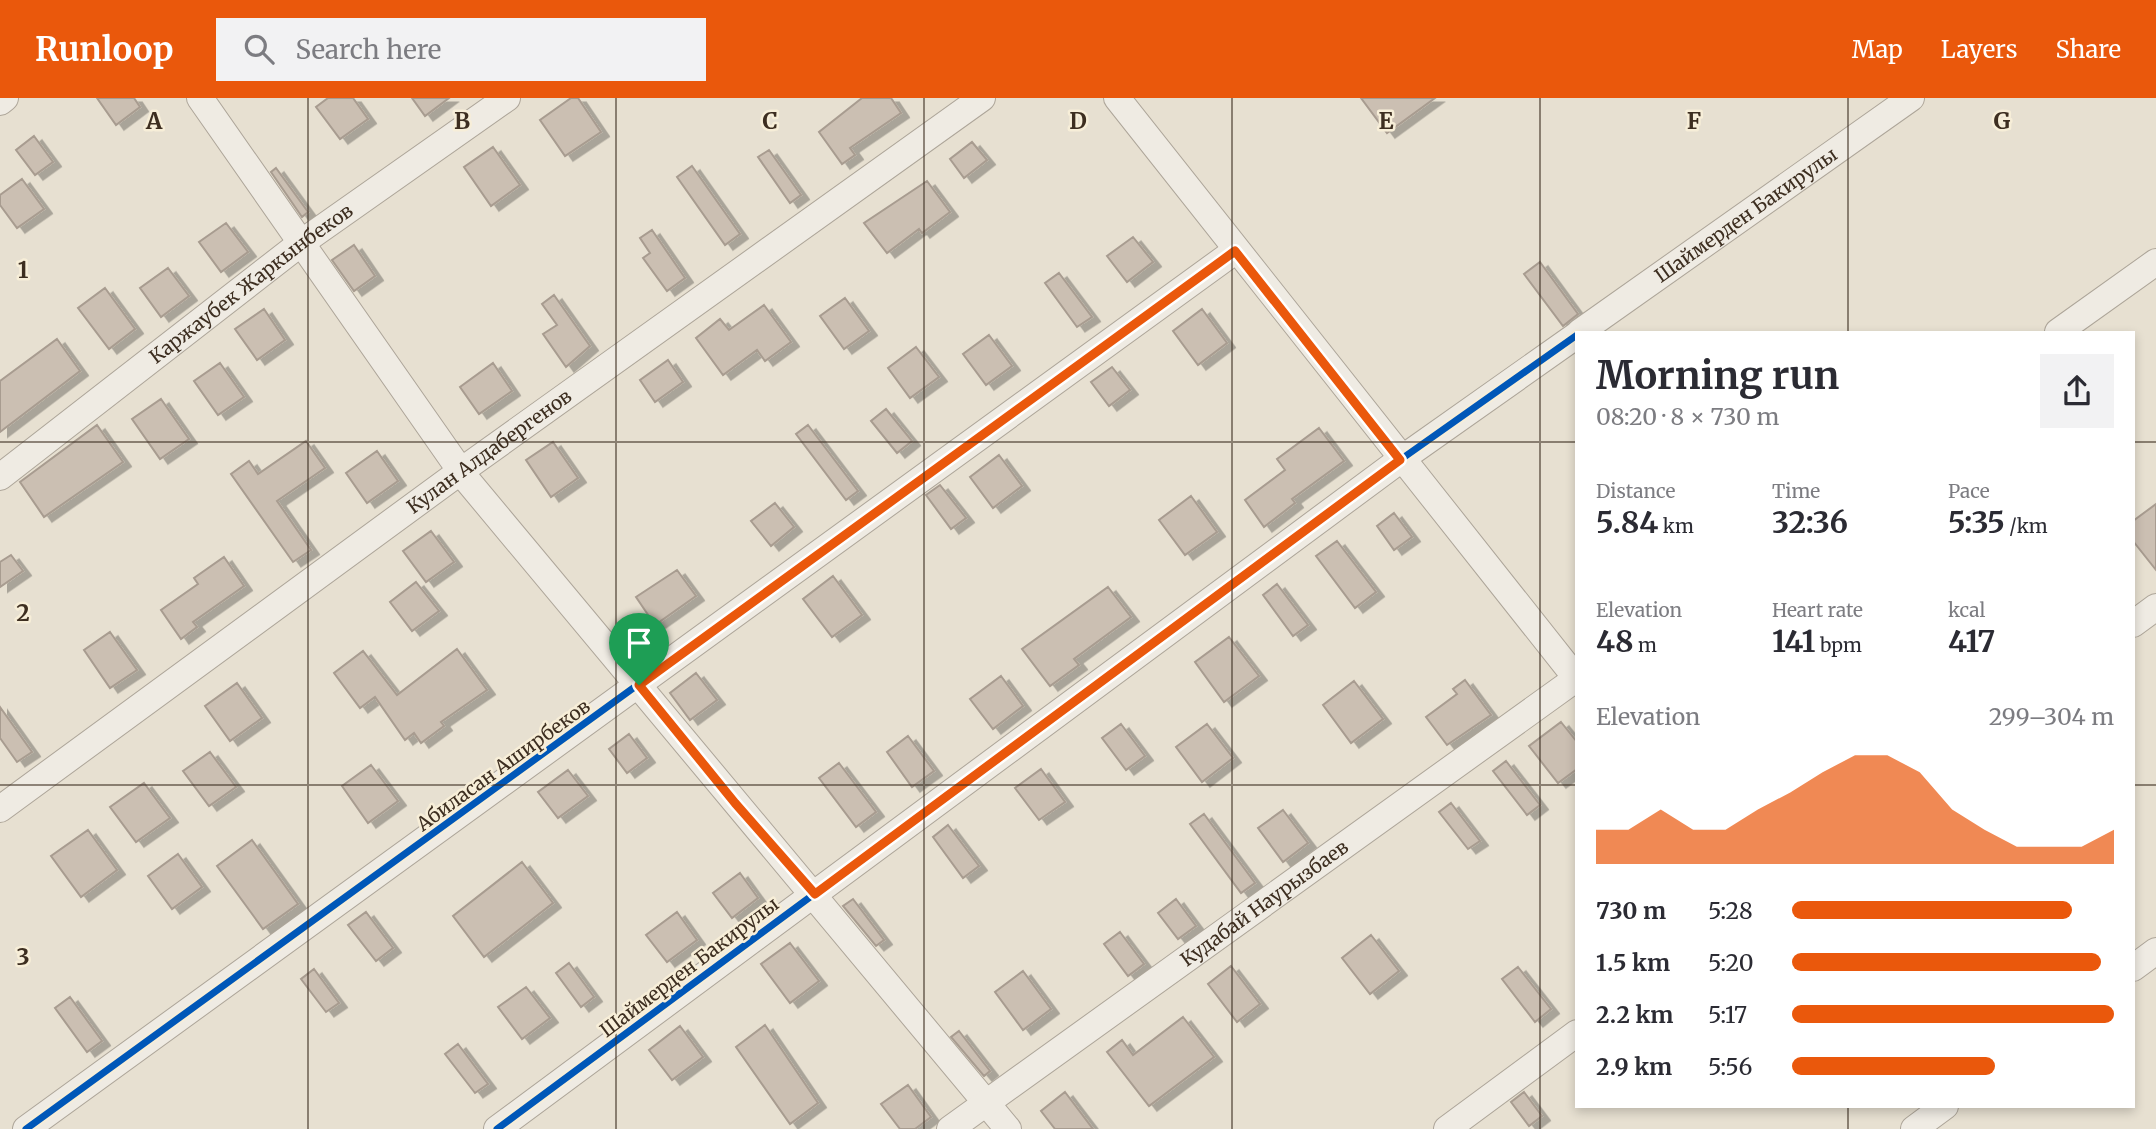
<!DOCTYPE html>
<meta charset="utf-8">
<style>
body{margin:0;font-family:Merriweather,serif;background:#f2f2f3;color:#2b2b33;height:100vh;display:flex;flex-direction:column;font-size:26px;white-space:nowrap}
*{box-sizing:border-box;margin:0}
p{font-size:23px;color:#7c7c81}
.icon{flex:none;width:38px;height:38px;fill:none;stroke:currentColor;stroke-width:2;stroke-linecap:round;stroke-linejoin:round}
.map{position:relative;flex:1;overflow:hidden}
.side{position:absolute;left:1575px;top:233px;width:560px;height:777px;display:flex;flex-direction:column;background:#fff;border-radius:0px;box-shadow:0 4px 10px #0003}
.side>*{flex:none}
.pin{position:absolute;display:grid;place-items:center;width:60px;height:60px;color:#fff;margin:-72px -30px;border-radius:50% 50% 50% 0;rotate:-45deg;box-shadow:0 0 7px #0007}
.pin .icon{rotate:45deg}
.round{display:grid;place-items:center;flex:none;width:74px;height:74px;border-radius:0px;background:#f2f2f3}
.summary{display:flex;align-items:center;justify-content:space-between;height:119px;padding:0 21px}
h1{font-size:38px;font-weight:700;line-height:52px}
.metrics{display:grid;grid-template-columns:repeat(3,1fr);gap:10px;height:119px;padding:7px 21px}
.metrics div{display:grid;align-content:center}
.metrics b{font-size:30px;font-weight:700}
.metrics small{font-size:19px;font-weight:400}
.metrics p{font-size:19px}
.chart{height:196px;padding:14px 21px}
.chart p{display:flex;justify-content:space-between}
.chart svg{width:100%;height:126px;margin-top:7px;fill:#ea580c;opacity:.7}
ul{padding:0 21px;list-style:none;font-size:23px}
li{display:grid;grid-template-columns:112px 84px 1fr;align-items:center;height:52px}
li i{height:18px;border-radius:9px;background:#ea580c}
header{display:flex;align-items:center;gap:42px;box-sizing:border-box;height:98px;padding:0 35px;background:#ea580c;color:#fff}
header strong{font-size:33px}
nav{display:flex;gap:38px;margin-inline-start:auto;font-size:24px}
.search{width:490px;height:63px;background:#f2f2f3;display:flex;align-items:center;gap:18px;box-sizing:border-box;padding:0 24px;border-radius:0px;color:#7c7c81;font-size:26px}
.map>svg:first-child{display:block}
</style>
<header>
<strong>Runloop</strong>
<div class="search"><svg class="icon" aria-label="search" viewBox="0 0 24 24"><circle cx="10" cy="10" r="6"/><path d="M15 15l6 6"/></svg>Search here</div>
<nav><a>Map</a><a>Layers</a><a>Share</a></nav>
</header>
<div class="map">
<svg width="2156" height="1031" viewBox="0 0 2156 1031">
<defs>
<filter id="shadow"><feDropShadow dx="8" dy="4.5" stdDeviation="0" flood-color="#0004"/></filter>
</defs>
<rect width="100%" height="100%" fill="#e7e0d1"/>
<path fill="#cbbfb2" stroke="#a89c90" stroke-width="2" filter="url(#shadow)" d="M97 0H134L140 9 116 27Z
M328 0H353L368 21 340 41 316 9Z
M412 0H449L425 18Z
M571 0H578L601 34 565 58 540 22Z
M862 0H891L901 15 850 50 855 57 842 66 819 34Z
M1361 0H1435L1387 35Z
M34 38 53 64 35 77 16 52Z
M972 44 987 62 964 80 950 61Z
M493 49 520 87 491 108 464 69Z
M769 52 801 97 790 105 758 59Z
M692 68 740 136 725 147 677 79Z
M276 70 308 114 302 119 271 74Z
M22 81 44 111 17 130 0 107V97Z
M927 83 950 114 922 135 919 131 887 155 864 125Z
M226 125 248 154 221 174 199 144Z
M652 132 685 180 667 193 643 160 650 155 640 140Z
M1133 139 1153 164 1127 184 1107 158Z
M354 147 375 178 354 193 332 162Z
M1540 164 1578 216 1563 228 1524 176Z
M168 170 189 198 161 219 140 190Z
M1059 175 1092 219 1077 229 1045 185Z
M105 190 135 231 109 251 78 210Z
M554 197 590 248 566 269 543 236 557 227 542 206Z
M845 200 869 233 844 251 820 218Z
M764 207 791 244 765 263 757 252 723 277 696 240 720 221 729 232Z
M264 211 285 242 257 262 235 231Z
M1202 211 1227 245 1198 267 1173 233Z
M989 237 1012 268 986 287 963 256Z
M57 241 80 273 0 334V283Z
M916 249 939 279 910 300 888 270Z
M668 262 683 284 655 304 640 282Z
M220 265 244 299 218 317 194 283Z
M493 265 512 293 479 316 460 289Z
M1112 269 1130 292 1109 308 1091 284Z
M161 301 189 341 160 361 132 321Z
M886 311 912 343 897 355 871 323Z
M97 327 123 364 44 419 20 384Z
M808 327 858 393 846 402 796 336Z
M1319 330 1344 363 1292 401 1295 405 1264 429 1245 402 1285 372 1277 361Z
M306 343 325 370 277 403 311 452 293 464 231 376 249 363 258 376Z
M553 344 578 380 551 399 526 362Z
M377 353 398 383 367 405 346 375Z
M999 357 1022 388 993 410 970 379Z
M940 387 966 420 951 431 926 397Z
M1191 398 1217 434 1185 457 1159 422Z
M775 405 794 429 771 448 751 423Z
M2156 406V472L2133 443V423Z
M1394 415 1412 439 1394 452 1377 428Z
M431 433 454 464 426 484 403 453Z
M1337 443 1376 494 1355 510 1316 458Z
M11 457 23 473 0 489V464Z
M224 459 244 488 193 524 197 529 181 541 161 512 198 486 194 480Z
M677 472 696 498 655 527 636 499Z
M833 478 862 517 832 539 803 501Z
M416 484 439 513 412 533 390 504Z
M1277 486 1308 527 1293 538 1263 497Z
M1108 489 1131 519 1074 561 1079 567 1050 588 1022 551Z
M110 534 137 572 110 590 84 552Z
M1229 539 1259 578 1224 604 1195 564Z
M457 551 487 592 441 624 444 628 421 645 414 635 405 642 375 599 360 610 334 575 363 553 397 597Z
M696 575 717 602 690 622 670 595Z
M1001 578 1023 608 993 631 970 601Z
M1465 582 1491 617 1447 647 1426 619 1457 596 1453 591Z
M1354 583 1383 621 1351 645 1323 607Z
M237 585 262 620 230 643 205 608Z
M0 609 32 654 17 664 0 640Z
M1561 624 1577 644V671L1558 685 1529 648Z
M1121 626 1145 658 1126 672 1102 640Z
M1207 626 1233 660 1202 684 1176 649Z
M629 636 647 660 627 675 609 651Z
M908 638 934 673 912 689 887 654Z
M210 654 236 689 209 708 183 673Z
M1506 663 1540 707 1527 717 1493 673Z
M839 665 876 714 856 729 819 680Z
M371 667 398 703 368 725 342 688Z
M1041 671 1065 704 1039 722 1015 690Z
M568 672 588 698 558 720 538 694Z
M144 685 170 720 136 744 110 709Z
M1451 705 1480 743 1468 751 1439 714Z
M1283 712 1308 745 1283 764 1258 730Z
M1204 716 1255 785 1241 795 1190 726Z
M948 727 979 768 963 780 933 739Z
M88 732 117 772 81 799 51 758Z
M252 742 298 806 263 831 217 768Z
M178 756 202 789 172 811 148 778Z
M522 764 553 805 484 859 453 818Z
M740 775 758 800 732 820 713 795Z
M853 801 884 842 876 848 843 808Z
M1176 801 1196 828 1178 841 1158 815Z
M366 814 393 850 376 863 348 827Z
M677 814 697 842 667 864 646 837Z
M1120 834 1144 866 1128 878 1104 846Z
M1371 837 1399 873 1370 896 1342 860Z
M790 845 819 883 790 905 761 866Z
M569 865 594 899 581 909 556 875Z
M1231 868 1260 906 1237 924 1208 886Z
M1518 869 1551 911 1535 924 1502 881Z
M314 871 339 905 326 914 301 881Z
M1023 873 1051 911 1023 932 995 894Z
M526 889 550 920 522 941 498 909Z
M70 899 102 943 87 954 55 910Z
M1183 919 1214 959 1149 1008 1107 954 1122 942 1133 957Z
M765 927 818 1005 790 1026 736 949Z
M680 928 703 959 672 982 649 952Z
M959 933 990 973 984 978 951 939Z
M458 946 488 986 475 995 445 956Z
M908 987 931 1019 915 1031H900L881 1006Z
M1065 994 1093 1031H1055L1041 1013Z
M1524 994 1542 1018 1529 1028 1511 1004Z"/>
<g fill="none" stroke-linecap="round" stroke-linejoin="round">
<g stroke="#ada599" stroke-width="28">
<g id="minor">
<path d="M200 0 467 382 1008 1031"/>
<path d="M1117 0 1577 581"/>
<path d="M0 4 5 0"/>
<path id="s1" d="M1580 234 1911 0"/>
<path d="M2058 234 2156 164"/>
<path id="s2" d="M0 379 301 145 507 0"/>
<path d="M2133 526 2156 509"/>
<path id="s3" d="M0 711 461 373 982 0"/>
<path d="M2133 870 2156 853"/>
<path d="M26 1031 1235 153"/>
<path d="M497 1031 1400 362 1577 237"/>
<path id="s4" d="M950 1031 1577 580"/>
<path d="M1447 1031 1577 935"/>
<path d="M1914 1031 1945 1008"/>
</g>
</g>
<use href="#minor" stroke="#efebe3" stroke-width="26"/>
<g stroke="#f7eed8" stroke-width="11">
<path id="cycleway" d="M26 1031 1235 153
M497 1031 1400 362 1577 237"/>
</g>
<use href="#cycleway" stroke="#0057b8" stroke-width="7"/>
</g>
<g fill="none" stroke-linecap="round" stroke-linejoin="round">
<g stroke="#fff" stroke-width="14">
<path id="route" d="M1235 153 1400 362 815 796 735 705 639 587Z"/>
</g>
<use href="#route" stroke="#ea580c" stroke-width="9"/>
</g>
<path fill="none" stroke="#3d2e20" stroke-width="2" stroke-opacity="0.55" d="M308 0V1031M616 0V1031M924 0V1031M1232 0V1031M1540 0V1031M1848 0V234M0 344H1577M2133 344H2156M0 687H1577M2133 687H2156M1848 1008V1031"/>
<g text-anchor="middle" stroke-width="5" stroke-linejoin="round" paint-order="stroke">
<g font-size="19" fill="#3d2e20" stroke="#f7eed8">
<text dy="7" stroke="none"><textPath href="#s1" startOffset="203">Шаймерден Бакирулы</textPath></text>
<text dy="7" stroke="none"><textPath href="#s2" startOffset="317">Каржаубек Жаркынбеков</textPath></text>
<text dy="7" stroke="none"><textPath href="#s3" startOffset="606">Кулан Алдабергенов</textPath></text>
<text transform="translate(503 667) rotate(-36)" y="7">Абиласан Аширбеков</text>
<text dy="7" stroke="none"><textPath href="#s4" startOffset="387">Кудабай Наурызбаев</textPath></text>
<text transform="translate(689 869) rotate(-37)" y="7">Шаймерден Бакирулы</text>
</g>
</g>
<g font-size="23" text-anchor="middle" font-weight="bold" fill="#3d2e20" stroke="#f7eed8" stroke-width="5" stroke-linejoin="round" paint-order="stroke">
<text x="154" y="31">A</text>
<text x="462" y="31">B</text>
<text x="770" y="31">C</text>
<text x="1078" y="31">D</text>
<text x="1386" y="31">E</text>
<text x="1694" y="31">F</text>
<text x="2002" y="31">G</text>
<text x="23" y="180">1</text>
<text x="23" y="523">2</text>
<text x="23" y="867">3</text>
</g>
</svg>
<div class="pin" style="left:639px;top:587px;background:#1e9e55"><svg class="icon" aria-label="arrive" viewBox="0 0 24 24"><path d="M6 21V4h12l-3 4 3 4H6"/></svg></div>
<section class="side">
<div class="summary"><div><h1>Morning run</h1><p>08:20 · 8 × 730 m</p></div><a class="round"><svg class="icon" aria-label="share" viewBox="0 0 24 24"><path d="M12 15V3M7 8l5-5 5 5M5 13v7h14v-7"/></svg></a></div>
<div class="metrics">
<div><p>Distance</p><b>5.84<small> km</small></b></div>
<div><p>Time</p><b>32:36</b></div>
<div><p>Pace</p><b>5:35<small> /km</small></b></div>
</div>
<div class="metrics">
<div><p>Elevation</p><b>48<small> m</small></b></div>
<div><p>Heart rate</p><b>141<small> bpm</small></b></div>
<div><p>kcal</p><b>417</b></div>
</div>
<div class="chart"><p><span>Elevation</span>299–304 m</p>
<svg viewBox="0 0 160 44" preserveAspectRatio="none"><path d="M0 44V32L10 32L20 25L30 32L40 32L50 25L60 19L70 12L80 6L90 6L100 12L110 25L120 32L130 38L140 38L150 38L160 32V44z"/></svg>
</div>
<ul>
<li><b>730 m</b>5:28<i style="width:87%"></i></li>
<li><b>1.5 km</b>5:20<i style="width:96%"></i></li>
<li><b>2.2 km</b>5:17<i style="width:100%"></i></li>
<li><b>2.9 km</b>5:56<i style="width:63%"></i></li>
</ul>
</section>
</div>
